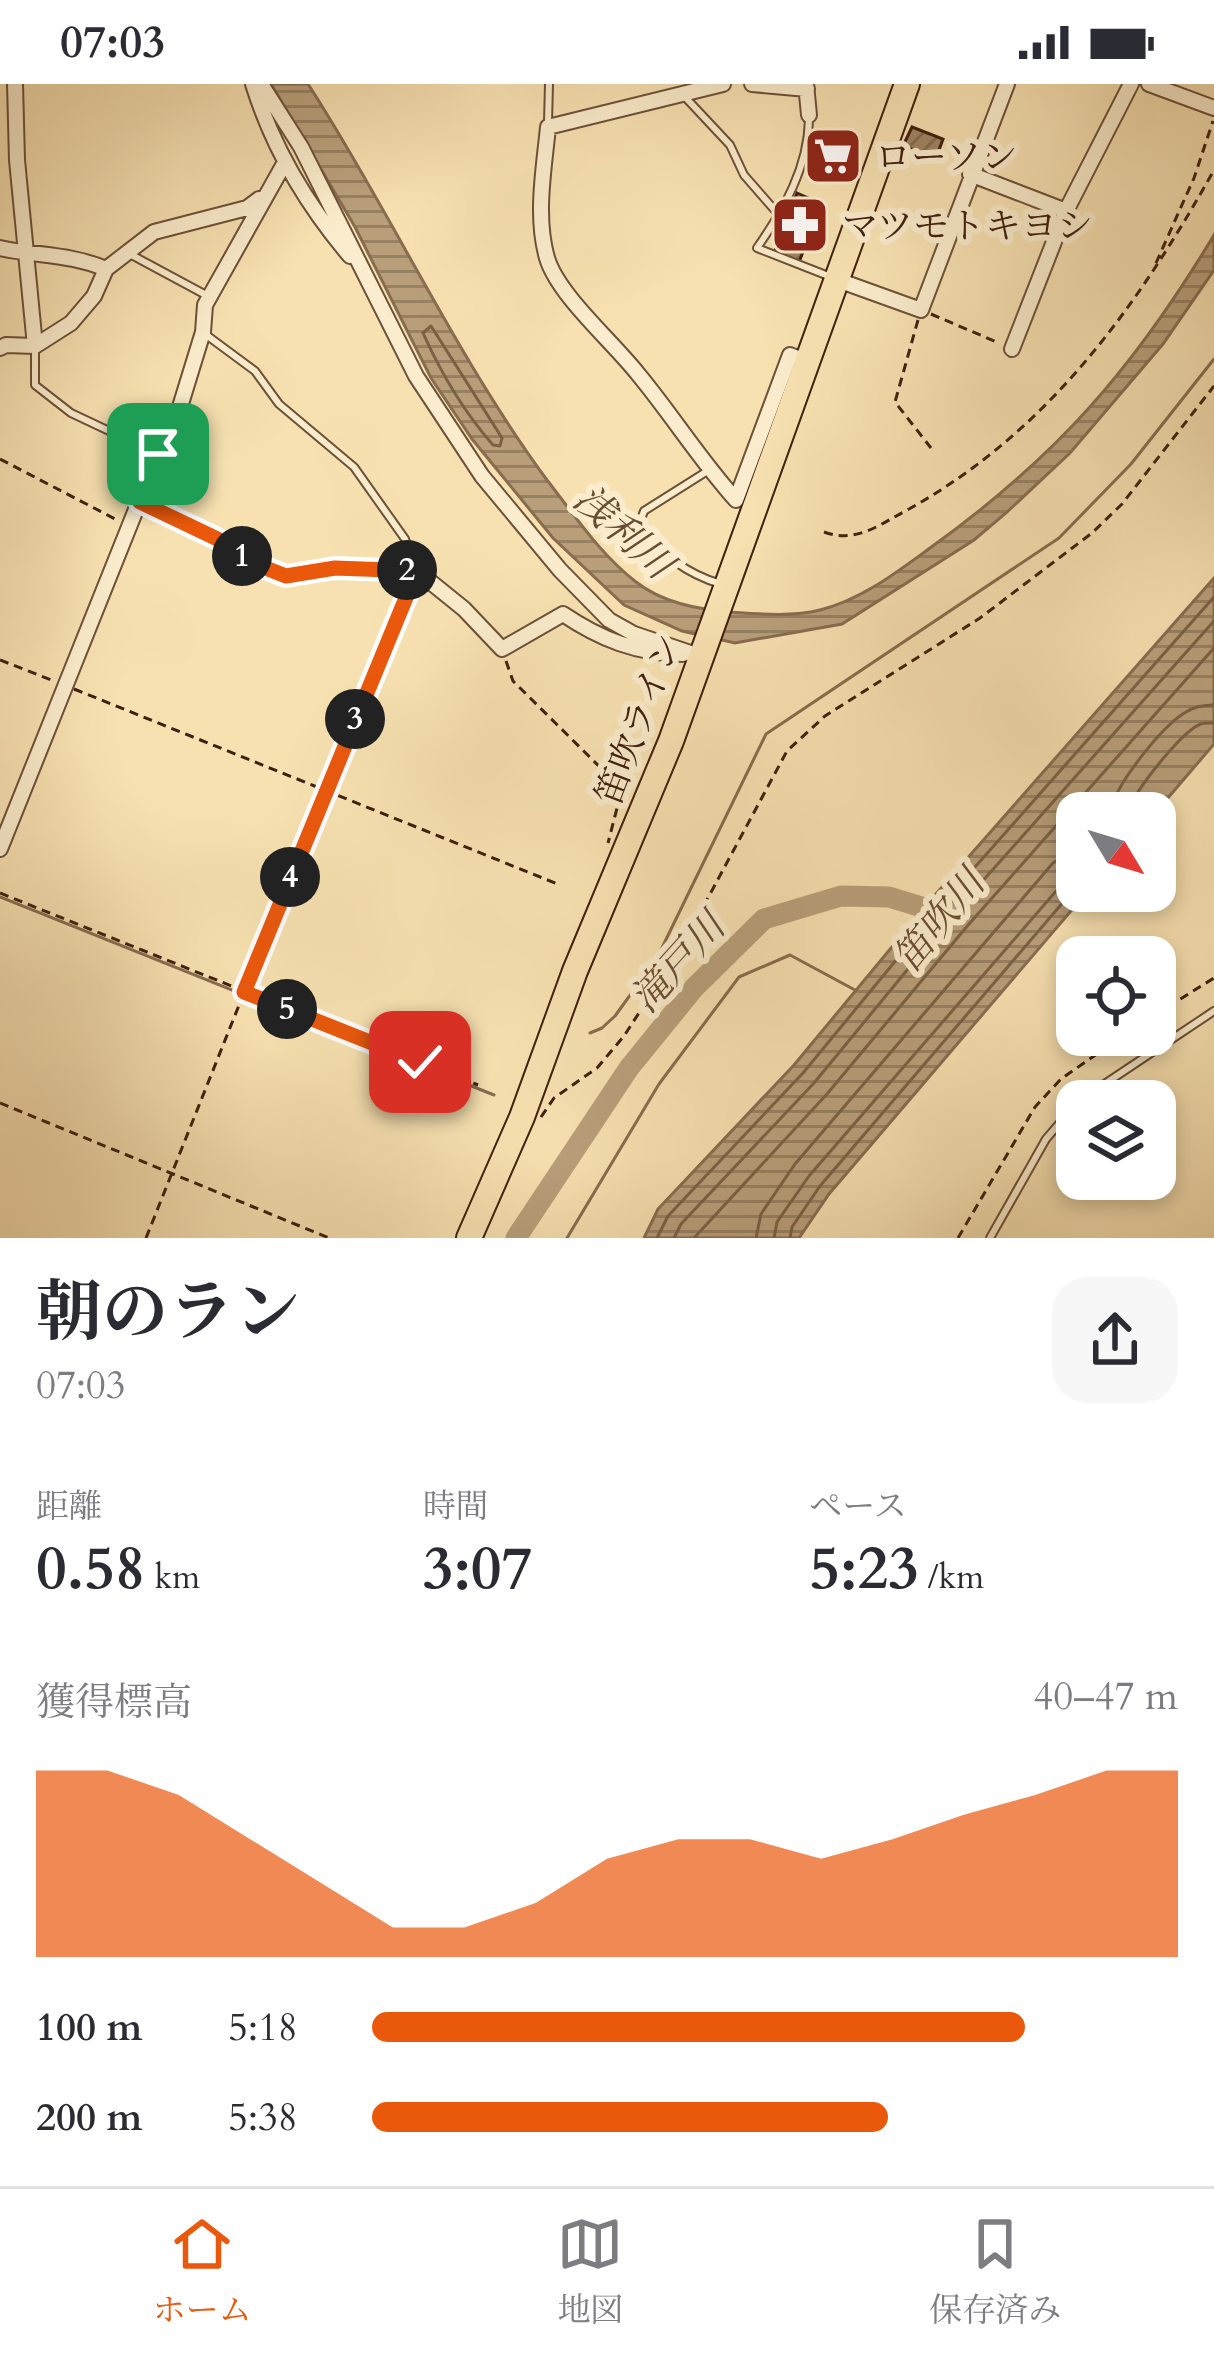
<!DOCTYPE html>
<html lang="ja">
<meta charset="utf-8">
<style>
body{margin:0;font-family:Cardo,"Noto Serif JP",serif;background:#f7f7f7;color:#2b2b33;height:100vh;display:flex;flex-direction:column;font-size:45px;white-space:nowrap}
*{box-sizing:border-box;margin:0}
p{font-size:39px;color:#7c7c81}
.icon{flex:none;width:66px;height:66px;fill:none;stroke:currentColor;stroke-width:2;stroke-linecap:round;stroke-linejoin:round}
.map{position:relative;height:1154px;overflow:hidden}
.panel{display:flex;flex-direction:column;background:#fff;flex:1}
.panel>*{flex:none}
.needle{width:78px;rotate:128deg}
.tools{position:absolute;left:1056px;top:708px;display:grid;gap:24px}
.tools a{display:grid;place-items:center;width:120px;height:120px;border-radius:24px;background:#fff;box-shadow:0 6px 18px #0003;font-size:60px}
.pin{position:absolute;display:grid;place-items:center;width:102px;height:102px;color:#fff;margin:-51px;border-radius:24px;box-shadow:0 6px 18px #0006}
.km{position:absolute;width:60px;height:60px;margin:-30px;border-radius:50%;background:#222;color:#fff;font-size:33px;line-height:60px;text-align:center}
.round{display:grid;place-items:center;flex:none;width:126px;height:126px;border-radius:36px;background:#f7f7f7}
.overview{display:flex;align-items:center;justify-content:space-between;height:204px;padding:0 36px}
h1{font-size:66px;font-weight:700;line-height:90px}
.metrics{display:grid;grid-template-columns:repeat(3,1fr);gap:18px;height:204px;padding:12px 36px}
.metrics div{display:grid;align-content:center}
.metrics b{font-size:60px;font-weight:700}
.metrics small{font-size:33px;font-weight:400}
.metrics p{font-size:33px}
.chart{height:336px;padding:24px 36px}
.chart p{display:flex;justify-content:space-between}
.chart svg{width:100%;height:216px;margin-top:12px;fill:#ea580c;opacity:.7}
ul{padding:0 36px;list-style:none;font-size:39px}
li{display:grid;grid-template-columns:192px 144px 1fr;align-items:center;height:90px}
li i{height:30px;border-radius:15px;background:#ea580c}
.status{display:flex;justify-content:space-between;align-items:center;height:84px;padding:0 60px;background:#fff;direction:ltr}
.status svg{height:33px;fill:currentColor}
.dock{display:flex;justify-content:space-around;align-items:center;height:168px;border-top:3px solid #e1e1e2;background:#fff;font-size:33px;color:#7c7c81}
.dock a{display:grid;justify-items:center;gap:6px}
.dock .selected{color:#ea580c}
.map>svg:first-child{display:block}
</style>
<div class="status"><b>07:03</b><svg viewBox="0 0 49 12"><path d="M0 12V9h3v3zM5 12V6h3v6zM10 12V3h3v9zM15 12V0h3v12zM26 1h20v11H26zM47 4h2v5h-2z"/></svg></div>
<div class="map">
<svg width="1214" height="1154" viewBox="0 0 1214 1154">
<defs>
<pattern id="water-rules" width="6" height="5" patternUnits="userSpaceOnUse" patternTransform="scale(3)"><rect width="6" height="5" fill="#b89f7a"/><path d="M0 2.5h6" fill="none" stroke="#978162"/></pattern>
<pattern id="building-hatch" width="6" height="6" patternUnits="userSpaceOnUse" patternTransform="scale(3)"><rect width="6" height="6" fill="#9f8463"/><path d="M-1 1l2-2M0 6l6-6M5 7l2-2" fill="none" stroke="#836b50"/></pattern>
</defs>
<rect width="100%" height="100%" fill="#f7e1b1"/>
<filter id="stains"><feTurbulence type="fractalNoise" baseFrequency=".00167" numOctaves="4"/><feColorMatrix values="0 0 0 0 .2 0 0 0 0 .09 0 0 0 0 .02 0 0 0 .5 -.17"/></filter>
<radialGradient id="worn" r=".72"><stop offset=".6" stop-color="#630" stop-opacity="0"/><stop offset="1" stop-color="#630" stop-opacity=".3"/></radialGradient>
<path fill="url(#water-rules)" stroke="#886c4f" stroke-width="3" d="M271 0H308C392 130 455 271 547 396 575 432 600 470 636 498 663 519 697 525 730 528 759 530 792 533 820 526 861 516 897 488 930 464 1057 373 1134 284 1214 151V186L1163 260 1070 369 1006 429 974 456 842 540 735 559 682 547 624 521 553 454 472 355 431 294 355 143Z
M1214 494V660L1155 729H1077V807H1088L829 1110 799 1154H644L658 1125 794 981 935 811Z"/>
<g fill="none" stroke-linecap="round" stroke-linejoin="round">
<path stroke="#7c5f44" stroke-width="3" d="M431 242 502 354 500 362 493 361C464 328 441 289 423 249Z
M1110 729C1114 702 1162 642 1186 628 1195 622 1204 621 1214 621
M1128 729C1132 709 1177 655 1195 643 1203 638 1205 639 1214 639
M657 1154 668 1132 803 989 944 818 1214 513
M674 1154 681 1140 814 999 955 828 1214 537
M694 1154 827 1010 969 840 1214 564
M756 1154 761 1130 795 1080 1053 779 1077 764
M774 1154 777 1138 809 1092 1077 783
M790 1154 792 1143 820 1102 1077 802"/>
<path stroke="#886c4f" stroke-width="3" d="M0 813 494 1011
M590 949 602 944 615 932 657 874 766 650 1059 454 1131 380 1214 275
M567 1154 659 1000 739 893 790 871 855 906"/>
<path stroke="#b89f7a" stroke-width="21" d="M516 1154 629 984 694 904 764 835 841 812 889 813 951 832"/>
</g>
<path fill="url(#building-hatch)" stroke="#3f1f0f" stroke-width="3" d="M912 43 943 55 936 74 903 62Z
M830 50 850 57 835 96 816 89Z
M797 109 822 120 799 178 774 169Z"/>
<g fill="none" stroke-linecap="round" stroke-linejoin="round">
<g stroke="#6d5038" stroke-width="10">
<path id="lane" d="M685 13 730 61 744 91 779 131
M809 35C808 84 784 125 757 164L831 193
M548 38 549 0
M128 169 206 211
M205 250 255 287 279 320 354 383 405 455 417 486
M35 265V301L71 329 158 370
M709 386 644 427 640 438C655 468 689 491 721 500
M1079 1017 1214 927
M990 1154 1046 1055 1077 1019"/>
</g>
<g stroke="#6d5038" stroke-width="18">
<path id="street" d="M15 0 17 76 35 262
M253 0C273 65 306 120 350 172
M261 0 301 63 416 292 482 392 560 486 609 536 634 550 702 573
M723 0 548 43C544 85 535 132 547 174 558 211 612 257 638 290 672 331 700 376 736 416L790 271 805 277
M752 0 807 5
M806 0 809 31
M1149 0 1214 24
M970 90 1066 127
M0 164C37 172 71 170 106 185
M835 195 921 226 1007 0
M0 264 6 261 35 262 71 239 94 212 106 185 154 148 247 124 259 115
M1012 265 1066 127 1131 0
M139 418 231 461 250 479 286 492 335 483 417 487 464 525 502 565 563 530C600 555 637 570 683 570
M0 765 139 418 136 412 176 336 203 248 205 221 284 80"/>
</g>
<g stroke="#3f1f0f" stroke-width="28">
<path id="highway" d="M469 1154 522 1033 575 887 671 657 907 0"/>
</g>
<path stroke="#3f1f0f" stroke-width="3" stroke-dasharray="9 6" stroke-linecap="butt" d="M1156 179 1194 94 1213 37
M931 230 999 259
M918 236 895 318 931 364
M0 375 117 436
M824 448C857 460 880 440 909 425 1049 347 1138 222 1214 86
M0 576 54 597
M506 577 513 597 622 705 608 759
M74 605 560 801
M0 809 478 1001
M1155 931 1214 894
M0 1019 329 1154
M541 1033 554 1014 597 984 624 952 681 864 787 667 825 632 980 534 1092 449 1122 420 1214 302
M146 1154 325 706 412 499
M958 1154 1035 1023 1061 995 1124 951"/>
<use href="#lane" stroke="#faeccc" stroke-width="6"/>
<use href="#street" stroke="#faeccc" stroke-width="14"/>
<use href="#highway" stroke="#f7e1b1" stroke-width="24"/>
</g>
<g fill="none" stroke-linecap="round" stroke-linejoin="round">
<g stroke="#fff" stroke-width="24">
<path id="route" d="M158 370 136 412 140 418 230 461 250 478 286 492 335 484 417 487 244 908 420 978"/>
</g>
<use href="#route" stroke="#ea580c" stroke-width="15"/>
</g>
<defs>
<g id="supermarket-square" transform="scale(3)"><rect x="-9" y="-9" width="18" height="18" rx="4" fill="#8f2418" stroke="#faeccc"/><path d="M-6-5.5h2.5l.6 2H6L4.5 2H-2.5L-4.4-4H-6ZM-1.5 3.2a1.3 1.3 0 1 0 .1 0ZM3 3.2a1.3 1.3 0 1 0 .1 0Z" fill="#fff"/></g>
<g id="pharmacy-square" transform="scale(3)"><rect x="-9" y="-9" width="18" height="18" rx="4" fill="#8f2418" stroke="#faeccc"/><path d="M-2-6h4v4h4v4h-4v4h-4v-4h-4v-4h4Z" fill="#fff"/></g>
</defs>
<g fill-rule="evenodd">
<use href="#supermarket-square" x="833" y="72"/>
<use href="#pharmacy-square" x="800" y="141"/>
</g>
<g text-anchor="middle" stroke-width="12" stroke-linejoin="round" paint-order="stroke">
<g font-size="36" fill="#3f1f0f" stroke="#faeccc" text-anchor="start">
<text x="875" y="85">ローソン</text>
<text x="842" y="154">マツモトキヨシ</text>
</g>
<g font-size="36" fill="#3f1f0f" stroke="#faeccc">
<text transform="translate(638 635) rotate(-69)" y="13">笛吹ライン</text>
</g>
<g font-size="39" font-style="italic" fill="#694c34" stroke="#faeccc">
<text transform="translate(624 447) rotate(42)" y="14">浅利川</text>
<text transform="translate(938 836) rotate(-51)" y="14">笛吹川</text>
<text transform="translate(677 878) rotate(-48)" y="14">滝戸川</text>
</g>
</g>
<rect width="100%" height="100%" filter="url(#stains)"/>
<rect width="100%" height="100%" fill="url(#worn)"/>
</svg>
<div class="tools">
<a><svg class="needle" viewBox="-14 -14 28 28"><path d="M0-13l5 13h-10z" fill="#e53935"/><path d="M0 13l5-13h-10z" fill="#7c7c81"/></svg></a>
<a><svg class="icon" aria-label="locate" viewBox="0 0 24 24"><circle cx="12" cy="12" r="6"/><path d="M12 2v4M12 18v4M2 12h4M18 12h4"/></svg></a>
<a><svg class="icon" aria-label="layers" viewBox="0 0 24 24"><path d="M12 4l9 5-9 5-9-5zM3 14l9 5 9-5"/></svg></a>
</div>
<div class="pin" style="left:158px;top:370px;background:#1e9e55"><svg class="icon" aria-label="arrive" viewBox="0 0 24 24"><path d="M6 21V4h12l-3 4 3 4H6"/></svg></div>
<div class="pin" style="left:420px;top:978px;background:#d93025"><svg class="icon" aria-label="check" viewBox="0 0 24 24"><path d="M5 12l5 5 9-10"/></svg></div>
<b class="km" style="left:242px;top:472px">1</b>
<b class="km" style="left:407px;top:486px">2</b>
<b class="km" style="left:355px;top:635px">3</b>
<b class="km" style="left:290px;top:793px">4</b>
<b class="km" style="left:287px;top:925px">5</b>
</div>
<section class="panel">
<div class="overview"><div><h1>朝のラン</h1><p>07:03</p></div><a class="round"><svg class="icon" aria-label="share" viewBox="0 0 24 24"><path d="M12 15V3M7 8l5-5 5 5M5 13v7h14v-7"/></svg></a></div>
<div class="metrics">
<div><p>距離</p><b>0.58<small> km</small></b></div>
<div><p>時間</p><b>3:07</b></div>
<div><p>ペース</p><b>5:23<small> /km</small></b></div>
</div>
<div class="chart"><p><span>獲得標高</span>40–47 m</p>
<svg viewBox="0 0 160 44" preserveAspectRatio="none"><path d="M0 44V6L10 6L20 11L30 20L40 29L50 38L60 38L70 33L80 24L90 20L100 20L110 24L120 20L130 15L140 11L150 6L160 6V44z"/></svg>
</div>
<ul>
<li><b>100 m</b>5:18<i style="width:81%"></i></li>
<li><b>200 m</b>5:38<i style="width:64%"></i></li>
</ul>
</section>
<nav class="dock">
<a class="selected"><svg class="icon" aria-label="home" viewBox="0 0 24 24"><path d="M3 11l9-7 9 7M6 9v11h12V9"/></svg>ホーム</a>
<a><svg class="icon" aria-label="map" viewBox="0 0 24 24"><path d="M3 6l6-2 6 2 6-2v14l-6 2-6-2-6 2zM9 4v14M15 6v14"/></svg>地図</a>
<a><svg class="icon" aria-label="saved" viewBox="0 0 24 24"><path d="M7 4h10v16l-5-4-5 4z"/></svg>保存済み</a>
</nav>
